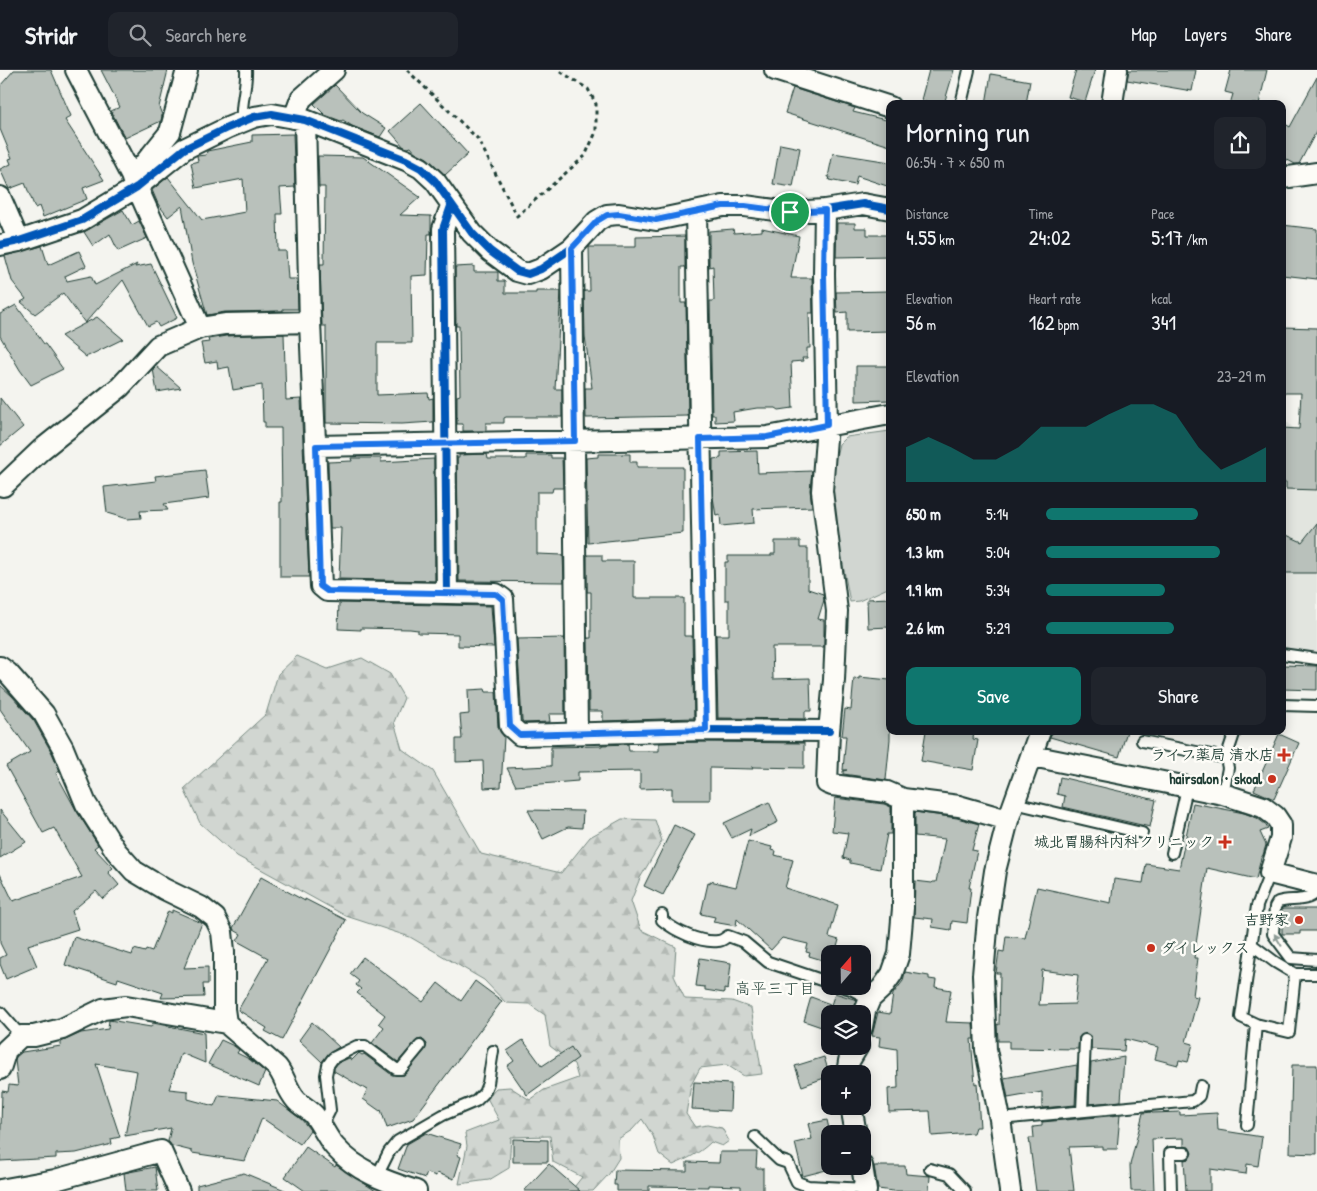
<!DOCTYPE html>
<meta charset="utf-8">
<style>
body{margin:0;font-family:"Patrick Hand","Klee One",sans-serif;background:#20242c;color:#f1f3f6;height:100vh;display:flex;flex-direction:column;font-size:19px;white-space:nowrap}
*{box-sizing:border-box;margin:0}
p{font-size:16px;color:#9ea1a6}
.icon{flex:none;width:28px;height:28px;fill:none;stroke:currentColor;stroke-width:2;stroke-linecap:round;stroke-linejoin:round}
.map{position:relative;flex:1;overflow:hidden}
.side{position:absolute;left:886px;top:30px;width:400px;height:635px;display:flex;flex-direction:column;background:#171b24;border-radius:10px;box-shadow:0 2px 12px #0003}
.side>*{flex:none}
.needle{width:32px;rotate:20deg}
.tools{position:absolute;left:821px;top:875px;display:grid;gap:10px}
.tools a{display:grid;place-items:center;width:50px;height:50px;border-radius:10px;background:#171b24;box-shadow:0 2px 12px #0003;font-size:25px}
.pin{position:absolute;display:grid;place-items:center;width:42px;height:42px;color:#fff;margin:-21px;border:2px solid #fff;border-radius:50%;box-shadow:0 1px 5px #0007}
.round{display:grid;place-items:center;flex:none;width:52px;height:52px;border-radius:10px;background:#20242c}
.headline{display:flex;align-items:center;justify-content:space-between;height:85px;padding:0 20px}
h1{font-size:28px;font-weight:600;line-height:38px}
.metrics{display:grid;grid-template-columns:repeat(3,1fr);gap:8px;height:85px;padding:5px 20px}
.metrics div{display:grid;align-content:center}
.metrics b{font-size:21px;font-weight:600}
.metrics small{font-size:14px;font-weight:400}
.metrics p{font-size:14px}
.chart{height:140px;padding:10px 20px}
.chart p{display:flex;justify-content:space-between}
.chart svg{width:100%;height:90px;margin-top:5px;fill:#0f766e;opacity:.7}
.action{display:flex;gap:10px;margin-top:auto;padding:10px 20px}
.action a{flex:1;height:58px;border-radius:10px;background:#0f766e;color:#fff;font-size:20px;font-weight:600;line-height:58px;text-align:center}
.action a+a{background:#20242c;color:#f1f3f6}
ul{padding:0 20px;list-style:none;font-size:16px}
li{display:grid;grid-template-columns:80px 60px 1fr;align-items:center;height:38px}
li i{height:12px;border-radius:6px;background:#0f766e}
header{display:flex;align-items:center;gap:30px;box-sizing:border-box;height:70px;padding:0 25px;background:#171b24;border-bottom:1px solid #363941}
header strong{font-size:24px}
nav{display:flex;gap:28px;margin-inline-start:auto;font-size:18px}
.search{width:350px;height:45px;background:#20242c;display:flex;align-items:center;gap:12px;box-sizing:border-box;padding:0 18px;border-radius:10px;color:#9ea1a6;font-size:19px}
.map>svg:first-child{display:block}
</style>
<header>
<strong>Stridr</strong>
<div class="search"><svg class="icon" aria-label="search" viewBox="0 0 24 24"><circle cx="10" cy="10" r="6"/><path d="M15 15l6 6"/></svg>Search here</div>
<nav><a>Map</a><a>Layers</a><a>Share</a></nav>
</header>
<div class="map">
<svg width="1317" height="1121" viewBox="0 0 1317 1121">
<defs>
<pattern id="forest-firs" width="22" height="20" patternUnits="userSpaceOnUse" patternTransform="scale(1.25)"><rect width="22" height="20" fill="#d1d6d1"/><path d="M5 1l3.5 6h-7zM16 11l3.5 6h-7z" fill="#b3b9b4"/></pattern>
</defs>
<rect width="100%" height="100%" fill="#f4f4ef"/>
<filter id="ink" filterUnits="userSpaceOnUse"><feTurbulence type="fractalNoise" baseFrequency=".02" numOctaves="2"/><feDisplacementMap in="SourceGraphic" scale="10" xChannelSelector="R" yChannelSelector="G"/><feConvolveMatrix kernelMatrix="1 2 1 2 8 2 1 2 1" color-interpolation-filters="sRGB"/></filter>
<g filter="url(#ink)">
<path fill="#e2e5df" d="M1283 352 1288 353 1317 382V582L1283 579Z"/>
<path fill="#d1d6d1" stroke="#788a82" d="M890 361V517L859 531 850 532 830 426 832 404 839 374 846 367Z"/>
<path fill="url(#forest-firs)" stroke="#788a82" d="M297 586 328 599 362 588 390 604 404 628 394 652 402 679 433 701 481 784 561 803 590 767 622 749 655 750 662 771 640 808 631 831 641 860 676 877 674 906 685 929 732 931 751 938 762 1004 744 1006 727 995 700 998 691 1015 686 1044 695 1057 707 1055 722 1058 729 1071 722 1076 711 1072C700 1083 687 1089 673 1095L659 1084 653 1066 642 1049 632 1060 618 1069 619 1088 609 1104 593 1121H571L582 1107 553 1092 550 1066 511 1067 509 1098 489 1110 459 1114 467 1076 465 1063 499 1050 487 1028 496 1018 510 1017 530 1030 544 1020 578 1008 574 994 550 976 545 945 529 934 506 933 484 910 410 867 346 846 237 786 200 753 184 719 266 644 278 604Z"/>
<path fill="#b9c1bb" stroke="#1f3d34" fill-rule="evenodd" d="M14 0H51L71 46 65 50 104 110 83 118 87 129 43 147 39 136 35 138 25 113 9 119 0 99 11 94 9 89 12 88 0 59V16Z
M101 0H168L159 37 162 45 161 51 125 68 111 41 120 37Z
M929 0H954L944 34H937L921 30Z
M1076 0H1095L1085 32 1068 27Z
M1129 0H1196L1192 21 1127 10Z
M1231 0H1267L1259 34H1230L1233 24 1225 22Z
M991 4 1030 11 1026 34H986Z
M1317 7V60L1299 94H1295L1282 87V52L1290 57Z
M335 15 362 43 386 58 380 67 352 56 343 50 341 51 325 45 314 34Z
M793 18 855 38 853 42 890 51V76L785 43Z
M421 33 468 84 445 105 427 88 415 82 411 77 408 78 404 77 390 61Z
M293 64 295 117 280 118 282 144H277L278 181H286L288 209H297L298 239H283V241L225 242 207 245 192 193 182 136 168 147 158 134 152 120 168 107 202 150 245 142 243 109 196 118 191 93 198 91 197 86 206 85 207 81 252 72V65Z
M780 74 800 78 793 117 773 114Z
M833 83 890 92V117L857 106 855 115 829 110 830 107H828Z
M318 86 363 87 420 127 400 145 431 146V164H428L427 205 411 206 412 273H377V325L428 323 429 329 433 328V352L402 354 326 353V256H322L320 194H324L325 117H319Z
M123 140 132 155 139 151 147 168 118 181 110 164 93 176 84 162Z
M837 153H855V158H867V165H890V186L836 187Z
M1282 155 1317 159V209L1282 205Z
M762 158 799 166 791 208H812L813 243H809L810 278H807V288H802L803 291 791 292 793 338 779 340 776 338H757L733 342 734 351 715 352V345H712L710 231H714L713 196 709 197V161L733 159 734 163 762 161Z
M685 166V197H681V233H686L688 346 586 348 585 318H592L585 266 584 221H590L589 177H636V167Z
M42 176 48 195 79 181 86 196 65 206 67 211 91 206 95 215 137 194 135 197 151 194 177 248 159 257 156 252 148 256 123 210 85 253 63 223 35 244 21 232 26 229 12 211 5 186Z
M474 196V202H498V211H505V223H536V221H561L555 319H562V347H506L504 348V353H486V361H463V354H457V326L460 325 459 256H456L455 197Z
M890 221V261L847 262V242L837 243 836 222Z
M16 235 44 274H45L63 299 31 315 20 300 0 266V244Z
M97 247 123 269 86 287 61 266Z
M1282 257 1317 258V420L1286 419V412H1282V358L1299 359 1301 323H1282Z
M284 264 286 330 301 329 309 507H280V432H282L281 358H265V352H263L262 315 233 320 229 297 218 299 217 291 205 293 201 273 209 272 208 269 226 266Z
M156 296 181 318 157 322 153 299Z
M856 296H890V330L856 331Z
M0 328 23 357 0 376Z
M757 381 758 403 812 401 810 420 812 437 753 439 754 453 721 456 720 445 716 446 713 427V389L721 388V382Z
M487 384 488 389H526V385H551V388H562L563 418H553L552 422H537V484L563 485 564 512 459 511 457 388H459V385Z
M598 384H630V392H637V397H683V463L588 473 586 388 598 387Z
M351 388H381V392L434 389 435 511 339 509 341 458H330L328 392 352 391Z
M205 400 209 428 164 434 168 440 140 441 141 448 127 449 107 443 104 417 156 411 155 406Z
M1317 453V503H1285V499L1282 498V463L1302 472Z
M775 471H800V478H808V519L823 524 824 530 818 549 824 550V577H772L773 609 810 608 811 641H805V649L718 648 716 565H729V530H725V492H728V486H771V484H775Z
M587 485H602V491H634V528H684V566H692L694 648 603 651V641H589L588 568H591V522H587Z
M890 528V557L868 558 867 529Z
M339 533 491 536 494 577 458 576V564L418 563V560L410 559 361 558V560L338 559Z
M564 568 565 644H549L550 652 524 653 522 650 517 569Z
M1282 595 1317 596V620L1282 619Z
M859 607 890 610V669L886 710 843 704V701L847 700H843L846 666H842L845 639 851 640 854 608 859 609Z
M0 615 12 626 34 651 52 683 60 701 56 703 76 740 98 775 94 778 113 798 108 802 119 815 103 829 96 821 72 841 78 859 28 875 37 896 6 909 0 894V888L6 885 0 873V804L13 831 82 807 54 758 43 763 6 696 30 682 0 639Z
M485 619 486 622H496L498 657 504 667 501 717 484 718 483 691 456 692V669H462L460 645 469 644 468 620Z
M926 661H974L973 669 978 670 973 700 921 691Z
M1052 661H1127L1119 687 1050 667Z
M1279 664 1299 673 1274 729 1254 720Z
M706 672 804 673V698L752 697 753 699 710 698V730H672V718L640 719V701L578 702V711L516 716 507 698 551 696V677L602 676V675L628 674 629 681H659V673Z
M1060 707 1156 730 1150 757 1063 737 1065 726 1057 724Z
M835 728 884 734 891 737V764H887L880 799 850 793V790L843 788 848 763 832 761Z
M769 732 778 752 749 766 751 759 732 768 724 753Z
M1193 733 1244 743 1257 748 1265 754 1268 759 1260 762 1266 775 1263 785 1261 788 1256 809 1207 798 1194 888H1198L1193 926 1198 927 1186 972 1193 974 1188 992 1179 990 1178 995 1155 989 1158 977 1125 969 1124 981 1091 979V967L1086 963 1079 967 1078 979 1009 978V971H998L997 954 999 955 1000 903H996L999 881 1004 882 1006 866 1025 868 1037 817 1111 833 1114 809 1143 813 1146 794 1179 799ZM1042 900 1078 905 1075 934 1039 935Z
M0 740 26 772 0 788Z
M528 740 583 741 582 758 568 757 543 769Z
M915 742 957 748 979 754 972 780 977 781 969 818H971L967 853 952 851 951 860 932 857 933 849 914 847 915 811 932 813 933 812H936L945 769 915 766Z
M674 755 695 765 663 825 644 816Z
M748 771 772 777 771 780 776 781 775 785 793 790 785 818 838 835 829 867 839 870 835 884H830L829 892 809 886 810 883 806 882 808 874 782 868 771 880 737 849 736 856 713 852 715 847 701 844 708 813 710 814V811L736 817Z
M261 807 305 831V829L346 850 282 970 265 961 267 958 238 940 268 888 237 871 241 864 234 860 233 858Z
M1282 839H1317V861H1300V864H1282Z
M172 840 202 853 184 898 208 897V914H203L204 927 161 928 163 923 118 908 117 912 65 895 74 867 132 885 134 879 145 882 146 879 152 881 168 841 172 843Z
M363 887 423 932 438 913 461 931 475 911 502 931 413 1049 387 1058 381 1040 380 1041 363 1029 367 1020 334 1001V998L338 993 349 988 352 990 359 983 362 985 364 984 392 1005H404L425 980 427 974 422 969 417 970 398 992 372 973 384 957 379 953 385 945 357 923 361 919 356 915 359 911 350 904Z
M700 888 731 893 728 920 724 919V923L705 920V917L696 916Z
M905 902 929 906V909L936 910 935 917 951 920 946 952 973 953 974 969H971L975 1014 977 1013 980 1057H975L973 1063 932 1066 930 1041 889 1042 888 1019 898 1018 897 979 879 976 880 967 872 966 878 942 890 944 893 924 903 911Z
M835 923 857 930 852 944H830V960L804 951 811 927 830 934V938Z
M109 950 151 957 153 953 204 963 205 993 181 983 169 1019 188 1021V1029L214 1036 219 1025 277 1031 302 1050 310 1060 300 1074 262 1048 245 1091 192 1083V1081L172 1076 168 1071 171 1058 125 1066 137 1001 96 994 120 1067 111 1069 112 1074 76 1083 56 1084V1088L0 1091 2 1021 8 1022 9 1015 18 1016 15 990 16 987 22 982 61 976V972L81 963 108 959Z
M312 952 339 977 328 984 322 992 299 970Z
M221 970 234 976 239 980 237 983 249 989 265 1002 259 1016 208 994Z
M523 970 542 996 571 977 578 988 527 1025 507 996 514 991 507 981Z
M824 987 829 1003 826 1004 827 1007 802 1016 795 996Z
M1124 987 1121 1031 1089 1034 1091 993Z
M1077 995 1075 1035 1042 1038V1022L1008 1028 1004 1008Z
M1292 995H1317V1084L1290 1083Z
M694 1012 731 1014 730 1041 692 1039Z
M1152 1042V1043L1180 1042V1045L1217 1043 1218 1060 1262 1067 1258 1096 1247 1094 1246 1104 1210 1099V1121H1186L1184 1090 1189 1089 1192 1083 1189 1077 1184 1076V1068L1152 1069 1154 1121H1131L1130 1095 1143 1043Z
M1120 1045 1117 1079H1102V1076L1069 1077 1074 1121H1036L1029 1068H1034L1033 1057 1042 1056V1052Z
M827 1050 830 1063V1099L803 1106 795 1073 812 1069 808 1054Z
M426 1063 461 1074 457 1085 461 1087 454 1109 437 1103 436 1106 427 1103 425 1108 398 1099 407 1074Z
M513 1069 548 1070V1092H513Z
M306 1077 335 1097 336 1095 376 1121H305L285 1107Z
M720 1082H757L756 1098H763V1121H741V1116L708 1115V1117L649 1116V1121H617V1115H614L615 1100 687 1101V1092L719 1093Z
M549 1094 580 1121H524Z
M874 1096H905L906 1104 930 1106 929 1121H893L878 1119Z
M155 1097 158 1121H126L124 1103Z
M244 1103 287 1121H197V1115Z"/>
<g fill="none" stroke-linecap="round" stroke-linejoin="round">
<g stroke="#1f3d34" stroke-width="14">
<path id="service" d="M961 34 969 0
M242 52C240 35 247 17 246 0
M1282 584 1317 589
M1282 635 1317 636
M1142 671 1226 688
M1223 724 1228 698 1226 688 1235 661
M1014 733 1142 763
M1172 783 1187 718
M1270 803 1257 836 1241 947 1256 954 1289 962 1295 904
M1317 822C1305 833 1292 828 1278 832L1275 837 1273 864 1291 888 1317 890
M662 845V850C675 861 700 873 718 871 722 871 725 868 728 866L744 872 768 892 830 913
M1251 874 1275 892 1295 904H1317
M841 916 851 919 870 929
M0 942 21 966
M1082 1041 1085 970
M1000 1049 1193 1031 1199 1026 1201 1016
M1247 1055 1256 954
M322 1056 330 1040 326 1005 328 995 333 988 357 976H365L396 999H401L420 976
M755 1067 779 1090 788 1093 797 1112 808 1116 866 1119
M930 1099 949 1104 965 1121
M377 1106 389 1082 398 1071 443 1045 476 1031 484 1023 488 1013 493 981
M1171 1121 1170 1083H1185"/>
</g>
<g stroke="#1f3d34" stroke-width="24">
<path id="minor" d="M76 0 137 117 200 258
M775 0 890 37
M1112 34 1117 0
M294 48 301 29 334 0
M305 50 310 252 321 516 327 521 447 523
M1282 108 1317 103
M132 109 170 62 187 0
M0 127 19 171
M451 136 443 159 447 523 496 524 503 529 510 656 520 665 706 660 829 661
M825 140 824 204 827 355 822 421 837 541 834 610 829 661 827 713 832 715 887 722 903 729 959 736 1008 750
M696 142 706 660
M0 175 19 171 82 150 137 117 184 79 227 58 254 47 272 44 305 50 406 90 421 98 435 111 472 163 490 181 517 201 528 204 541 199 572 178 597 151 607 145 619 144 656 150 723 136H745L790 142 825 140 863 134 890 139
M572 178 577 664
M316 376 767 367 890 344
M3 416 41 380 120 317 158 276 200 258 225 254 310 252
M0 597 8 603 44 644 63 678 86 734 116 781 134 801 164 819 201 837 215 848 222 862 224 881V939L226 953 277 997C285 1007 287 1020 296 1030 301 1036 309 1039 314 1045 322 1055 327 1068 335 1077 356 1101 387 1112 416 1121
M1032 686 1223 724 1263 737 1275 746 1281 755V768L1270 803 1317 815
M862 957 865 941 870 929 882 918 892 904 899 884 903 838V729
M0 999 6 980 21 966H34L62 959 103 939 126 936 226 953
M847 1004 849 991 858 976
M851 1036 856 1064
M862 1096 866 1121
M0 1120 55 1110 161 1081 179 1121
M1010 1121 1000 1049 986 980 983 905 988 848 995 801 1008 750 1040 661"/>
</g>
<path stroke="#1f3d34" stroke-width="3" stroke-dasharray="4 4" stroke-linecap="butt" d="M407 0 478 69 517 146 585 86 596 62V34L588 19 558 0"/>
<use href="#service" stroke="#fdfcf7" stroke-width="10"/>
<use href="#minor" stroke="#fdfcf7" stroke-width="20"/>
<g stroke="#fdfcf7" stroke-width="11">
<path id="cycleway" d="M451 136 443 159 447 523 496 524 503 529 510 656 520 665 706 660 829 661
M0 175 19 171 82 150 137 117 184 79 227 58 254 47 272 44 305 50 406 90 421 98 435 111 472 163 490 181 517 201 528 204 541 199 572 178 597 151 607 145 619 144 656 150 723 136H745L790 142 825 140 863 134 890 139"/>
</g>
<use href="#cycleway" stroke="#0057b8" stroke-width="8"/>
</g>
<defs><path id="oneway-solid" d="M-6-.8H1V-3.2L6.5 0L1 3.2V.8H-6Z" transform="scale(1.25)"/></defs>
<use fill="#8e9c96" href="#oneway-solid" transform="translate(1278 870) rotate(-121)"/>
</g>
<g fill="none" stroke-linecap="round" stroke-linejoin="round" filter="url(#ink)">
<g stroke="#fff" stroke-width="10">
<path id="route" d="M723 136H745L790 142 825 140 824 204 827 355 767 367 700 369 706 660 520 665 510 656 503 530 496 524 327 521 320 516 316 376 575 371 572 178 597 151 607 145 619 144 656 150Z"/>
</g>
<use href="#route" stroke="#1a73e8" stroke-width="6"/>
</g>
<g fill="#c8321e" stroke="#fdfcf7" stroke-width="2">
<path d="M1281.5 677.5h5v5h5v5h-5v5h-5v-5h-5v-5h5z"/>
<circle cx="1272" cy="709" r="5"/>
<path d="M1222.5 764.5h5v5h5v5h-5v5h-5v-5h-5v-5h5z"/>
<circle cx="1299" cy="850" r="5"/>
<circle cx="1151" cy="878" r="5"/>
</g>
<g text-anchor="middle" stroke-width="5" stroke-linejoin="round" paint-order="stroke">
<g font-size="15" font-weight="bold" fill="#1f3d34" stroke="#fdfcf7" text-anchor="end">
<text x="1274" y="690">ライフ薬局 清水店</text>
<text x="1262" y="714">hairsalon・skoal</text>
<text x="1214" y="777">城北胃腸科内科クリニック</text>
<text x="1289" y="855">吉野家</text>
<text x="1161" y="883" text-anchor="start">ダイレックス</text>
</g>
<g font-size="16" fill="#1f3d34" stroke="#fdfcf7">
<text x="775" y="924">高平三丁目</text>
</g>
</g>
</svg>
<div class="tools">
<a><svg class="needle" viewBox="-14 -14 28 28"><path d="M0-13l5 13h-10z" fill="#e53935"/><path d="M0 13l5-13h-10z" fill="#9ea1a6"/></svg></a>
<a><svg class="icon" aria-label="layers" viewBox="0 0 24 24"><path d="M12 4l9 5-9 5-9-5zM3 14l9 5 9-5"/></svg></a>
<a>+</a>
<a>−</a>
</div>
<div class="pin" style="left:790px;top:142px;background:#1e9e55"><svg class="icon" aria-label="arrive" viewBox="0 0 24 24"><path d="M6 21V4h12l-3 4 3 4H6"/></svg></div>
<section class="side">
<div class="headline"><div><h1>Morning run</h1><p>06:54 · 7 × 650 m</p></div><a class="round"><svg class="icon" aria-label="share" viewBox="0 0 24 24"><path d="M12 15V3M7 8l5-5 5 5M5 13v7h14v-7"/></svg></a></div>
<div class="metrics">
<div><p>Distance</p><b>4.55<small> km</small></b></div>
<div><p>Time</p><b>24:02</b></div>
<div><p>Pace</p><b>5:17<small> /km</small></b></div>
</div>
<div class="metrics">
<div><p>Elevation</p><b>56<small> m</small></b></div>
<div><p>Heart rate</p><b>162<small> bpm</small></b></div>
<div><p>kcal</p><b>341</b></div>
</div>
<div class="chart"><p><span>Elevation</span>23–29 m</p>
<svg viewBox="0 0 160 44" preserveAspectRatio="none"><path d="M0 44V27L10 22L20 27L30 33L40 33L50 27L60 17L70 17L80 17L90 11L100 6L110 6L120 11L130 27L140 38L150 33L160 27V44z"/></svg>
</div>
<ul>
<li><b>650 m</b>5:14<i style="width:69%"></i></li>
<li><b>1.3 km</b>5:04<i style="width:79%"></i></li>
<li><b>1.9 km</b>5:34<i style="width:54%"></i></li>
<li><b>2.6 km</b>5:29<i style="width:58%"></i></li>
</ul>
<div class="action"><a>Save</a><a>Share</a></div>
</section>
</div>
